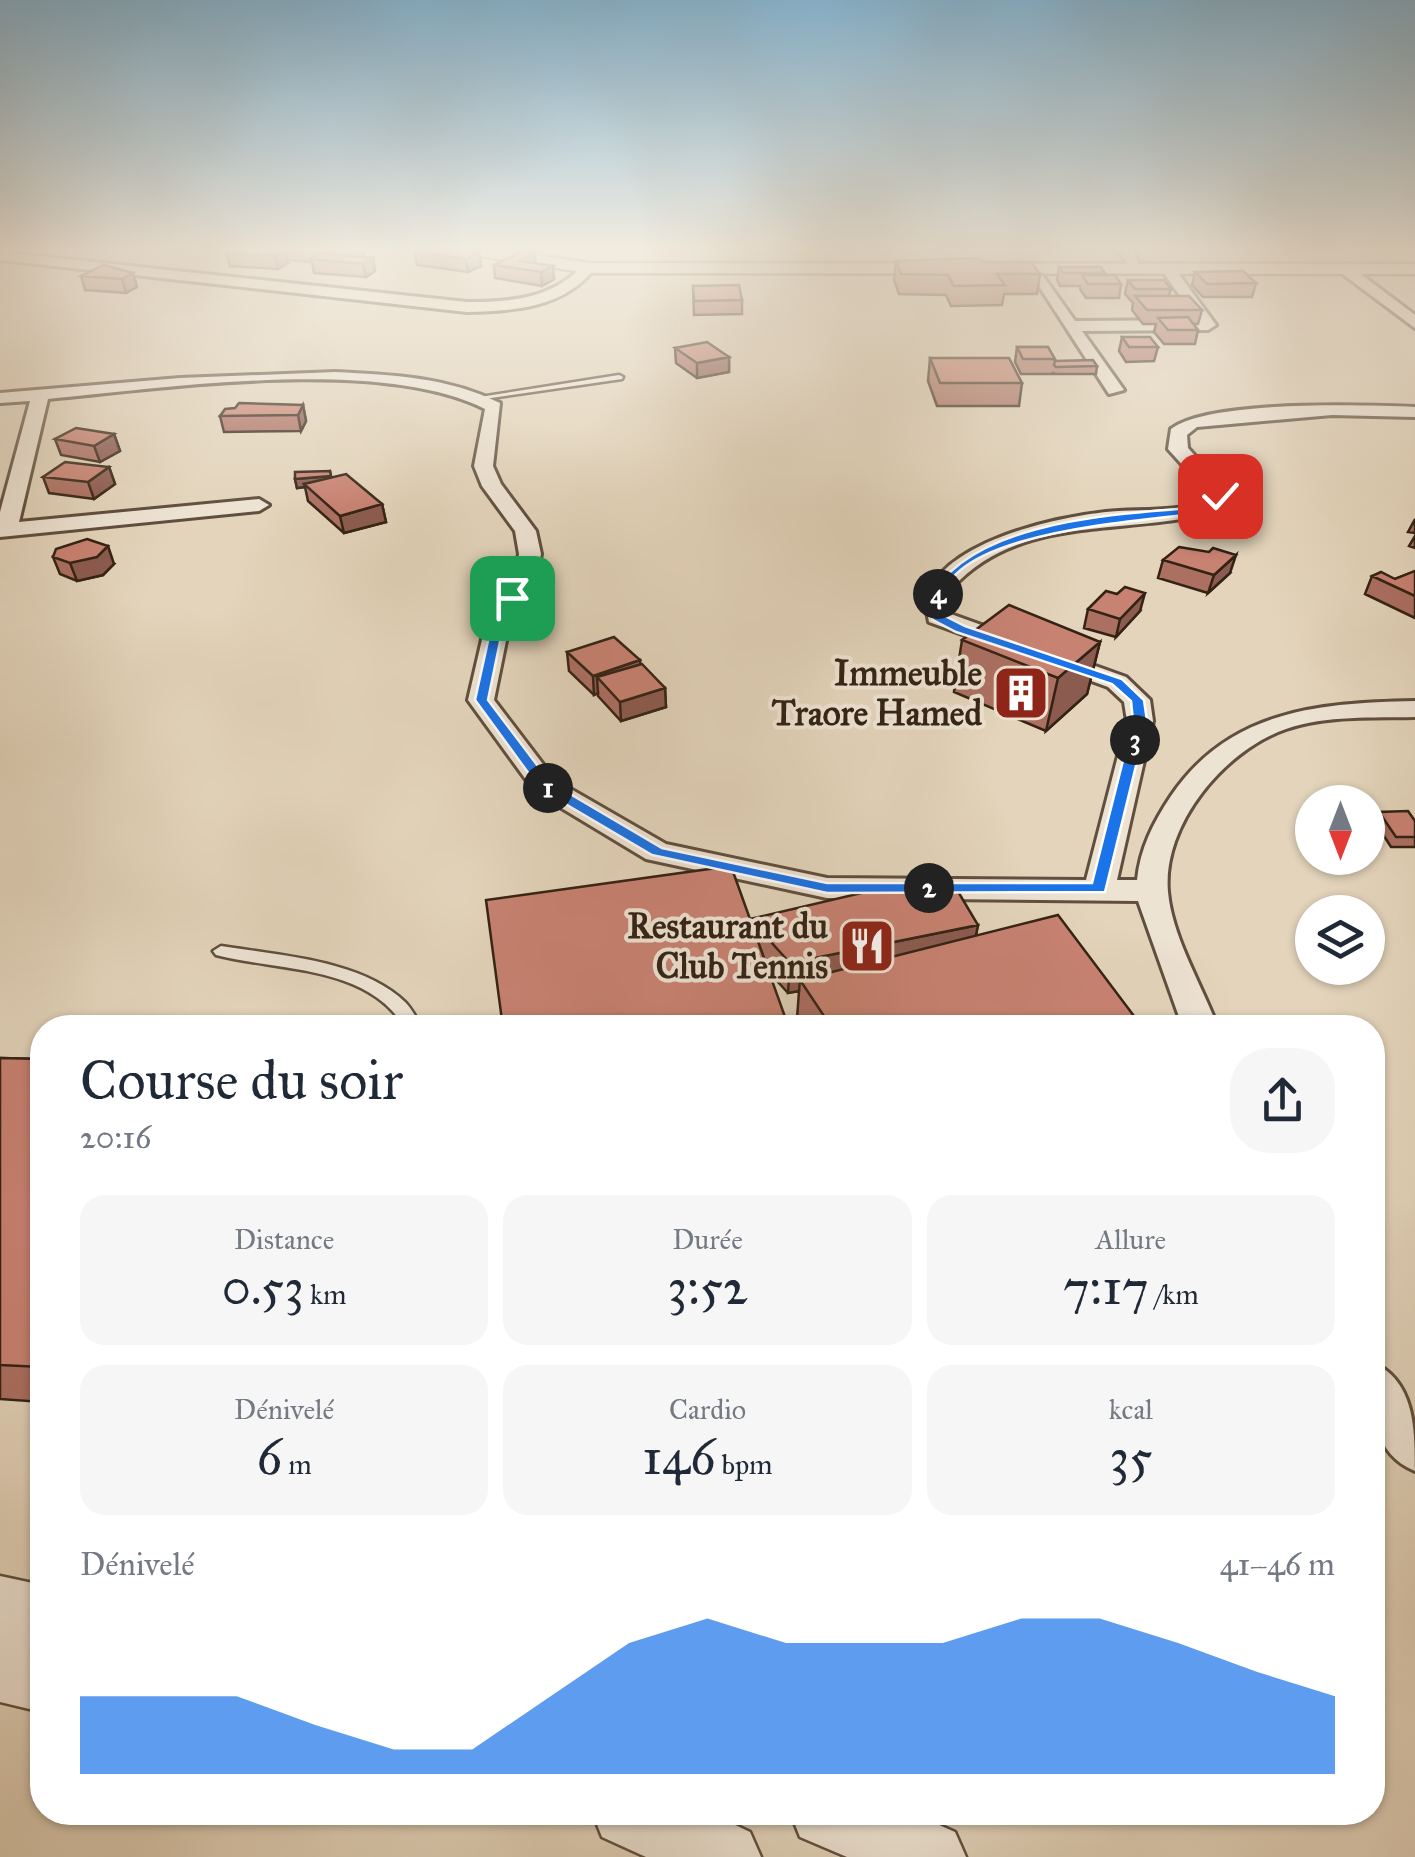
<!DOCTYPE html>
<html lang="fr">
<meta charset="utf-8">
<style>
body{margin:0;font-family:"IM FELL Great Primer",serif;background:#f6f6f7;color:#1f2937;height:100vh;display:flex;flex-direction:column;font-size:38px;white-space:nowrap}
*{box-sizing:border-box;margin:0}
p{font-size:32px;color:#747a83}
.icon{flex:none;width:55px;height:55px;fill:none;stroke:currentColor;stroke-width:2;stroke-linecap:round;stroke-linejoin:round}
.map{position:relative;flex:1;overflow:hidden}
.drawer{position:absolute;left:30px;top:1015px;width:1355px;height:810px;display:flex;flex-direction:column;background:#fff;border-radius:40px;box-shadow:0 2px 8px #0004}
.drawer>*{flex:none}
.needle{width:65px;rotate:180deg}
.tools{position:absolute;left:1295px;top:785px;display:grid;gap:20px}
.tools a{display:grid;place-items:center;width:90px;height:90px;border-radius:50%;background:#fff;box-shadow:0 2px 8px #0004;font-size:50px}
.pin{position:absolute;display:grid;place-items:center;width:85px;height:85px;color:#fff;margin:-42px;border-radius:20px;box-shadow:0 5px 15px #0006}
.km{position:absolute;width:50px;height:50px;margin:-25px;border-radius:50%;background:#222;color:#fff;font-size:28px;line-height:50px;text-align:center}
.round{display:grid;place-items:center;flex:none;width:105px;height:105px;border-radius:40px;background:#f6f6f7}
.overview{display:flex;align-items:center;justify-content:space-between;height:170px;padding:0 50px}
h1{font-size:55px;font-weight:600;line-height:75px}
.figures{display:grid;grid-template-columns:repeat(3,1fr);gap:15px;height:170px;padding:10px 50px}
.figures div{display:grid;align-content:center;border-radius:25px;background:#f6f6f7;text-align:center}
.figures b{font-size:50px;font-weight:600}
.figures small{font-size:28px;font-weight:400}
.figures p{font-size:28px}
.chart{height:280px;padding:20px 50px}
.chart p{display:flex;justify-content:space-between}
.chart svg{width:100%;height:180px;margin-top:10px;fill:#1a73e8;opacity:.7}
.map>svg:first-child{display:block}
</style>
<div class="map">
<svg width="1415" height="1857" viewBox="0 0 1415 1857">
<rect width="100%" height="100%" fill="#e3d4bb"/>
<filter id="stains"><feTurbulence type="fractalNoise" baseFrequency=".002" numOctaves="4"/><feColorMatrix values="0 0 0 0 .2 0 0 0 0 .09 0 0 0 0 .02 0 0 0 .5 -.17"/></filter>
<radialGradient id="worn" r=".72"><stop offset=".6" stop-color="#630" stop-opacity="0"/><stop offset="1" stop-color="#630" stop-opacity=".3"/></radialGradient>
<g fill="none" stroke-linecap="round" stroke-linejoin="round">
<g stroke="#604f3e" stroke-width="5">
<path id="service" d="M619 375 623 377 622 379 484 399 480 397Z
M221 946C277 955 362 960 405 1002 412 1009 417 1019 422 1028H405C369 965 278 971 216 955L213 951Z"/>
</g>
<g stroke="#604f3e" stroke-width="6">
<path id="minor" d="M1118 249H1132L1143 272H1133Z
M0 252 467 302C510 302 553 299 583 265L595 268C564 308 514 311 467 312L0 260Z
M1026 266H1036L1075 321 1197 320 1161 269 1173 266 1216 325 1208 330 1082 331 1124 390 1109 394Z
M1340 266H1350L1415 315V328L1340 272Z
M335 372C394 375 447 377 500 403L493 466 501 484 536 531 541 554 537 575 508 631 494 700 555 780 666 844 827 878 1086 880 1127 721 1124 702 1108 687 929 622 925 601C941 542 1053 518 1106 512 1139 509 1174 512 1206 502V491L1168 449 1171 429C1209 400 1363 405 1415 407V417L1332 415 1197 427 1187 435 1188 448 1226 490 1224 509C1135 538 1023 510 952 588L948 613 1126 677 1150 700 1153 721 1117 880H1137C1140 849 1153 823 1171 796 1229 710 1319 703 1415 701V717C1374 718 1326 715 1286 729 1225 750 1162 824 1168 892 1172 937 1202 985 1218 1028H1183L1138 901 827 898 646 859 535 792 468 700 484 631 515 575 519 554 515 531 482 486 474 466 485 409C379 356 167 388 48 399L19 522 259 499 269 505 259 511 0 537V512L30 401 0 403V393L180 378Z
M1372 1362C1415 1381 1415 1429 1415 1471 1369 1452 1372 1404 1372 1362Z"/>
</g>
<g stroke="#604f3e" stroke-width="5">
<path id="tertiary" d="M460 249H499L588 263 1415 264V274L588 273 468 254Z
M0 1576 42 1585V1712L0 1702Z
M592 1812H708L750 1832 761 1857H646L602 1837Z
M790 1812H910L955 1832 966 1857H847L800 1837Z"/>
</g>
<use href="#service" fill="#ede3d3" fill-rule="evenodd"/>
<use href="#minor" fill="#ede3d3" fill-rule="evenodd"/>
<use href="#tertiary" fill="#ede3d3" fill-rule="evenodd"/>
</g>
<path fill="#ac7062" stroke="#342315" stroke-width="2.5" d="M233 249H362L364 257 373 258 375 271 366 277 314 273 312 262 287 260 288 263 278 269 230 266 227 253Z
M415 252 479 253 481 266 468 272 417 265Z
M534 252 535 263 554 279 542 286 495 278 494 265Z
M896 261 986 262 1040 274 1037 294H1004L1002 305 951 306 946 295 899 294 894 280Z
M1059 267 1105 273V275L1121 284 1119 298H1086L1080 289V286H1060L1057 280Z
M1195 272 1256 283 1252 297H1203L1192 285Z
M133 273 137 287 126 293 85 290 81 276Z
M1128 280 1171 289 1169 296 1202 310 1198 324H1193L1198 330 1195 344H1164L1154 332 1156 324H1143L1132 310 1133 303 1125 294Z
M693 286 742 300V314L694 315Z
M1122 337 1158 347 1154 361 1126 362 1119 351Z
M1017 347H1048L1055 361 1097 366 1096 374H1054L1053 372V374H1021L1015 362Z
M675 348 729 357V372L697 378 676 363Z
M930 358 1022 383 1019 406H937L928 381Z
M303 405 306 421 301 431 224 432 220 416Z
M114 434 120 451 100 462 61 455 55 439Z
M109 467 115 484 94 499 49 493 43 477Z
M330 471 331 477 382 504 386 522 344 533 308 501 305 487 297 488 295 479Z
M1415 519V533L1408 532Z
M1415 536V548L1409 546Z
M53 557 114 564 103 575 77 581 60 574Z
M1163 560 1230 573 1208 593 1158 578Z
M1415 571V618L1365 594 1372 576 1395 579Z
M1088 609 1140 611 1116 637 1084 628Z
M962 640 1100 642 1087 694 1046 731 954 692Z
M567 652 640 664 665 688 666 707 621 721 598 696V693L594 695 569 671Z
M1364 794 1373 808 1369 818 1368 802H1327L1331 795Z
M1379 812 1415 821V847H1391L1375 822Z
M750 920 978 925 976 935 1143 1028H802L797 1019 799 991 788 993 769 972Z
M0 1058 42 1059V1402L0 1399Z"/>
<path fill="#8c5b50" stroke="#342315" stroke-width="2.5" d="M348 249H362L364 259 350 263Z
M285 250 288 263 278 269 275 256Z
M534 252 536 265 520 261Z
M479 253 481 266 468 272 466 259Z
M373 258 375 271 366 277 363 264Z
M553 266 554 279 542 286 541 272Z
M133 273 137 287 126 293 122 279Z
M729 357V372L697 378V363Z
M303 405 306 421 301 431 298 415Z
M114 434 120 451 100 462 94 446Z
M109 467 115 484 94 499 88 482Z
M331 476 333 484H304L305 487 297 488 295 479Z
M382 504 386 522 344 533 340 516Z
M108 546 114 564 103 575 77 581 70 563Z
M1236 555 1230 573 1208 593 1214 575Z
M1145 593 1140 611 1116 637 1120 619Z
M1100 642 1087 694 1046 731 1058 678Z
M640 660 641 679 597 677 598 693 594 695 593 676Z
M665 688 666 707 621 721 620 702Z
M978 925 972 955 800 980 799 991 788 993 790 963Z"/>
<path fill="#c88272" stroke="#342315" stroke-width="2.5" d="M233 249H265L285 250 275 256 227 253Z
M421 249H451L479 253 466 259 415 252Z
M524 250 534 252 520 261 553 266 541 272 494 265Z
M321 253 373 258 363 264 311 259Z
M976 258 986 262H1031L1040 274H997L1005 285 954 286 948 275 901 274 896 261Z
M103 265 133 273 122 279 81 276Z
M1059 267H1101L1105 273H1063Z
M1243 271 1256 283 1207 284 1195 272Z
M1082 275H1115L1121 284H1088Z
M1128 280H1164L1171 289H1135Z
M739 285 742 300 694 301 693 286Z
M1135 296H1189L1202 310H1147Z
M1188 317 1198 330H1168L1158 318Z
M1122 337H1150L1158 347H1129Z
M707 342 729 357 697 363 675 348Z
M1017 347H1048L1055 359H1023Z
M930 358H1009L1022 383H940Z
M1093 360 1097 366 1056 367 1054 365 1055 361Z
M239 403 303 405 298 415 220 416 225 409 235 408Z
M76 428 114 434 94 446 55 439Z
M65 462 109 467 88 482 43 477Z
M330 471 331 476 295 479V472Z
M346 474 382 504 340 516 304 484Z
M87 539 108 546 97 557 70 563 53 557 56 549Z
M1179 547 1209 552 1213 548 1236 555 1214 575 1163 560Z
M1415 571V596L1372 576 1381 572 1395 579Z
M1125 587 1145 593 1120 619 1088 609 1106 591 1117 594Z
M1009 605 1100 642 1058 678 962 640Z
M614 637 640 660 593 676 567 652Z
M642 664 665 688 620 702 597 677Z
M1364 794 1373 808H1368V802H1336L1331 795Z
M1408 811 1415 821V837H1396L1379 812Z
M731 866 789 1028H503L486 900Z
M947 873 978 925 790 963 750 919Z
M1058 915 1143 1028H832L800 980Z
M0 1058 42 1059V1367L0 1365Z"/>
<linearGradient id="sky" x2="0" y2="1"><stop stop-color="#87b6d3"/><stop offset="0.49" stop-color="#f2ece0"/><stop offset="1" stop-color="#f2ece0" stop-opacity="0"/></linearGradient>
<rect width="1415" height="509" fill="url(#sky)"/>
<path fill="#1a73e8" stroke="#fff" stroke-width="2.5" d="M1220 493 1225 496 1222 505 1207 512C1156 521 924 529 943 615L965 626 1122 679 1144 700 1147 721 1105 892 827 893 652 855 540 789 475 700 490 632 508 596H516L502 632 488 700 550 782 662 848 827 883H1092L1133 721 1131 701 1112 684 956 632 933 620 928 602C967 519 1121 514 1202 507L1212 503Z"/>
<defs>
<g id="building-square" transform="scale(2.875)"><rect x="-9" y="-9" width="18" height="18" rx="4" fill="#8f2418" stroke="#ede3d3"/><path d="M-4-6H4V6H1V3H-1V6H-4ZM-2.5-4.3h1.7v1.8h-1.7ZM.8-4.3h1.7v1.8H.8ZM-2.5-1h1.7V.8h-1.7ZM.8-1h1.7V.8H.8Z" fill="#fff"/></g>
<g id="restaurant-square" transform="scale(2.875)"><rect x="-9" y="-9" width="18" height="18" rx="4" fill="#8f2418" stroke="#ede3d3"/><path d="M-5-6h1v4h1v-4h1v4h1v-4h1v5L-1.5 .5V6h-2V.5L-5-1ZM5-6V6H3V1.5H1.5Q1.5-4 5-6Z" fill="#fff"/></g>
</defs>
<g fill-rule="evenodd">
<use href="#building-square" x="1021" y="693"/>
<use href="#restaurant-square" x="867" y="946"/>
</g>
<g text-anchor="middle" stroke-width="8" stroke-linejoin="round" paint-order="stroke">
<g font-size="35" font-weight="bold" fill="#342315" stroke="#ede3d3" text-anchor="end">
<text x="982" y="685">Immeuble<tspan x="982" dy="40">Traore Hamed</tspan></text>
<text x="828" y="938">Restaurant du<tspan x="828" dy="40">Club Tennis</tspan></text>
</g>
</g>
<rect width="100%" height="100%" filter="url(#stains)"/>
<rect width="100%" height="100%" fill="url(#worn)"/>
</svg>
<div class="tools">
<a><svg class="needle" viewBox="-14 -14 28 28"><path d="M0-13l5 13h-10z" fill="#e53935"/><path d="M0 13l5-13h-10z" fill="#747a83"/></svg></a>
<a><svg class="icon" aria-label="layers" viewBox="0 0 24 24"><path d="M12 4l9 5-9 5-9-5zM3 14l9 5 9-5"/></svg></a>
</div>
<div class="pin" style="left:512px;top:598px;background:#1e9e55"><svg class="icon" aria-label="arrive" viewBox="0 0 24 24"><path d="M6 21V4h12l-3 4 3 4H6"/></svg></div>
<div class="pin" style="left:1220px;top:496px;background:#d93025"><svg class="icon" aria-label="check" viewBox="0 0 24 24"><path d="M5 12l5 5 9-10"/></svg></div>
<b class="km" style="left:548px;top:788px">1</b>
<b class="km" style="left:929px;top:888px">2</b>
<b class="km" style="left:1135px;top:740px">3</b>
<b class="km" style="left:938px;top:594px">4</b>
<section class="drawer">
<div class="overview"><div><h1>Course du soir</h1><p>20:16</p></div><a class="round"><svg class="icon" aria-label="share" viewBox="0 0 24 24"><path d="M12 15V3M7 8l5-5 5 5M5 13v7h14v-7"/></svg></a></div>
<div class="figures">
<div><p>Distance</p><b>0.53<small> km</small></b></div>
<div><p>Durée</p><b>3:52</b></div>
<div><p>Allure</p><b>7:17<small> /km</small></b></div>
</div>
<div class="figures">
<div><p>Dénivelé</p><b>6<small> m</small></b></div>
<div><p>Cardio</p><b>146<small> bpm</small></b></div>
<div><p>kcal</p><b>35</b></div>
</div>
<div class="chart"><p><span>Dénivelé</span>41–46 m</p>
<svg viewBox="0 0 160 44" preserveAspectRatio="none"><path d="M0 44V25L10 25L20 25L30 32L40 38L50 38L60 25L70 12L80 6L90 12L100 12L110 12L120 6L130 6L140 12L150 19L160 25V44z"/></svg>
</div>
</section>
</div>
